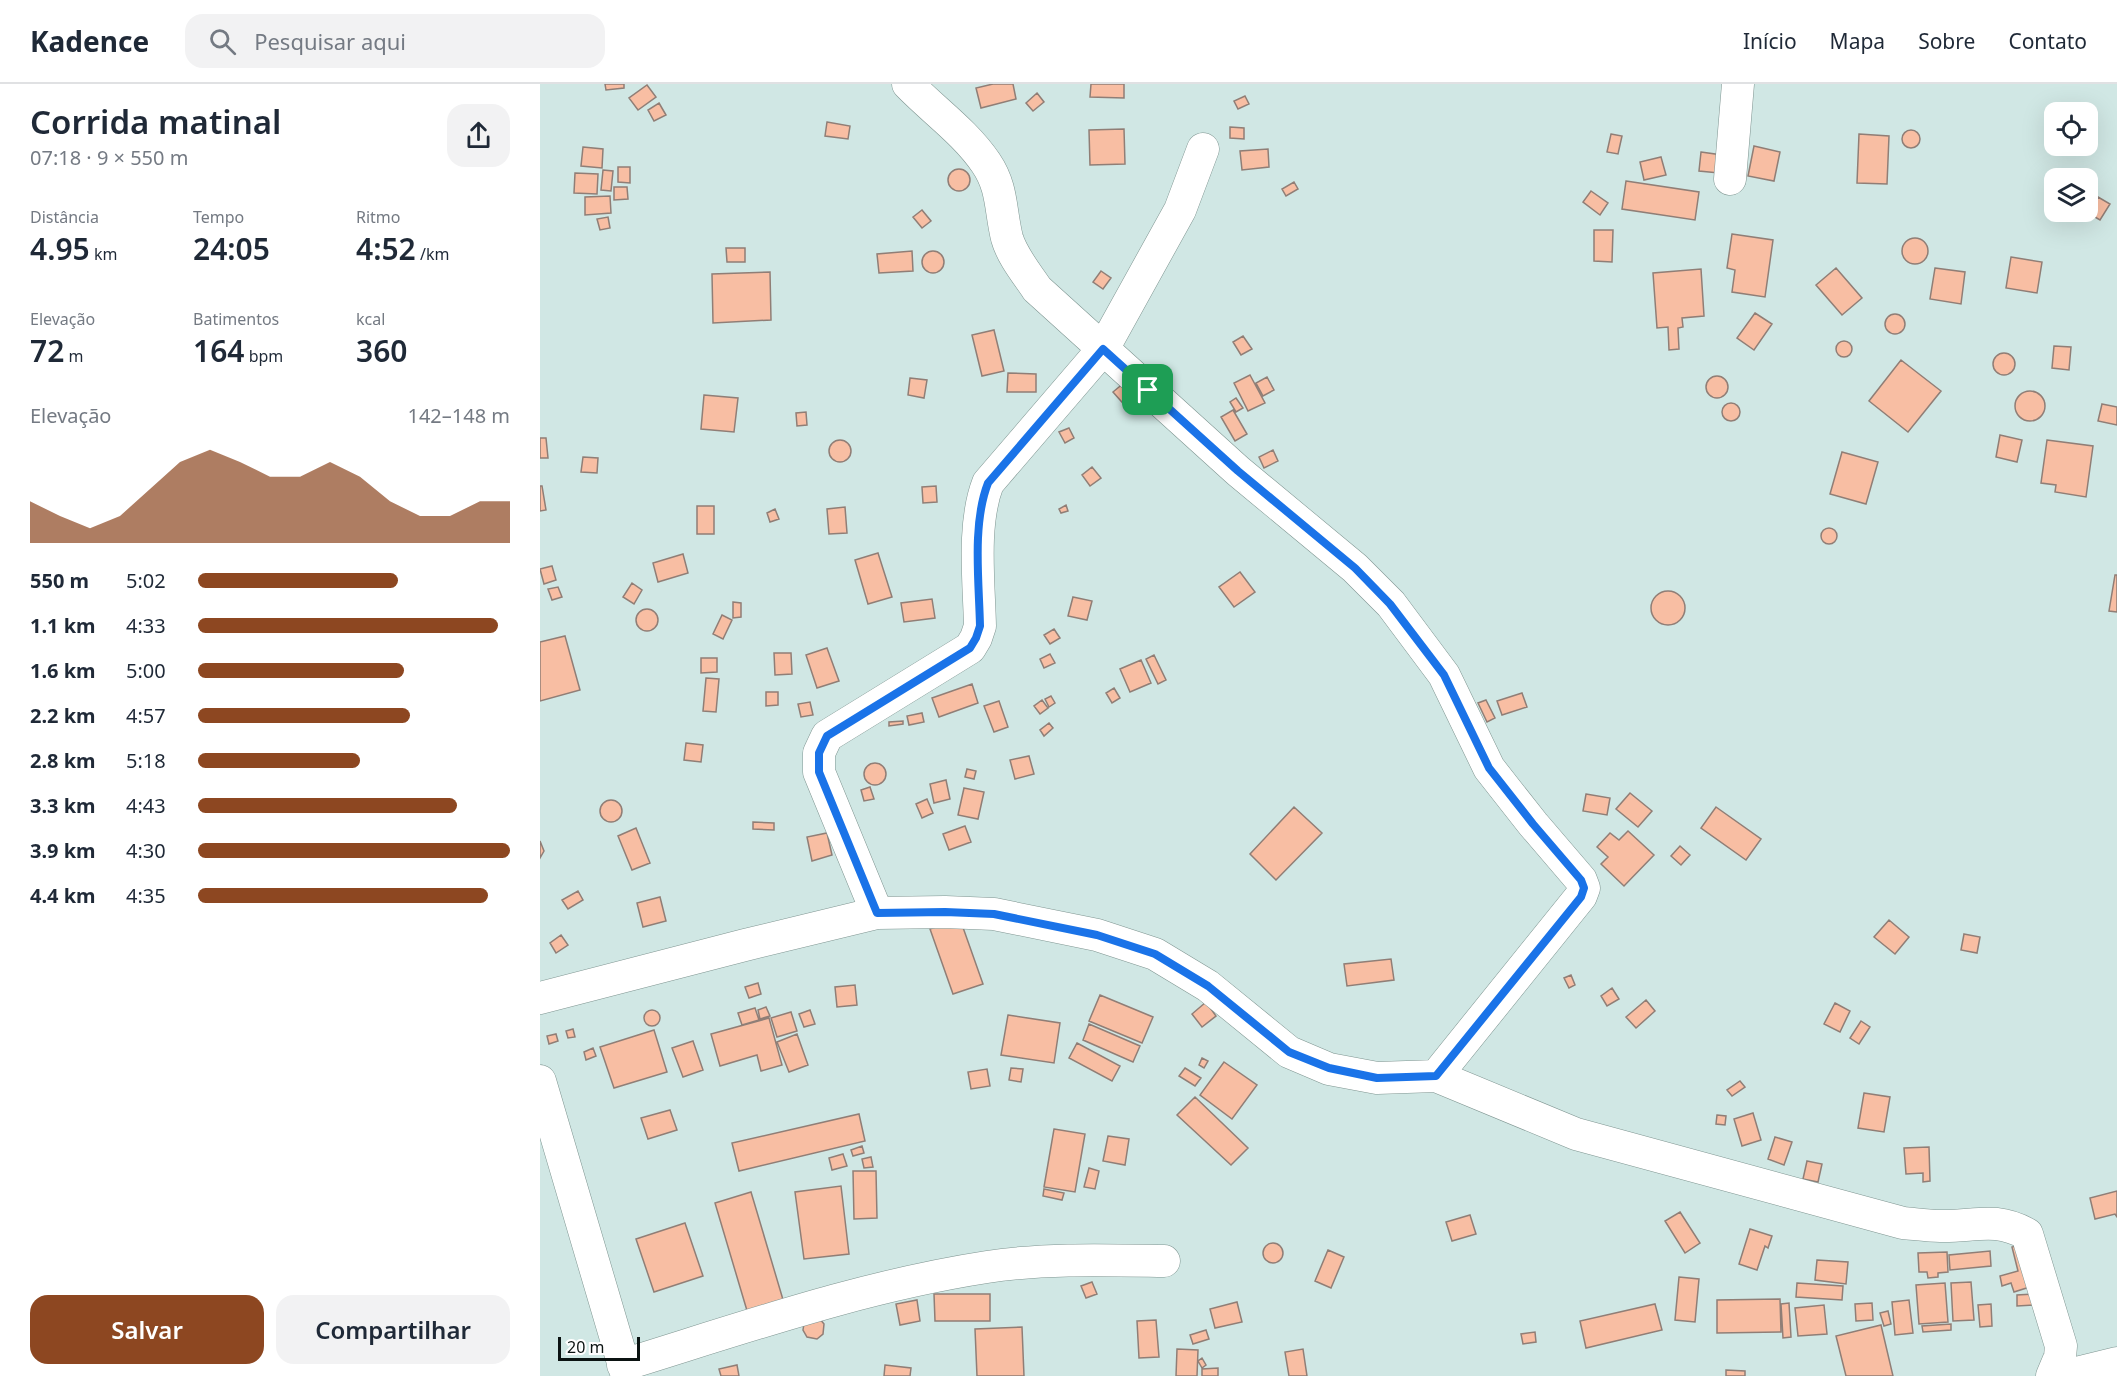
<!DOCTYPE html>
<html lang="pt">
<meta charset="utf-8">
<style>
body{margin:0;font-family:"Noto Sans",sans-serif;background:#f2f2f3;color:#1f2937;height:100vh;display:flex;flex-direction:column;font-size:22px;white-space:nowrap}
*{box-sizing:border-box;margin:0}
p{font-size:20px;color:#747a83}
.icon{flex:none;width:33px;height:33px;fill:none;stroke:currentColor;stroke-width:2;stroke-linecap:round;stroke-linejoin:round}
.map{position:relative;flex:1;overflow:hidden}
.side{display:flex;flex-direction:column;background:#fff;width:540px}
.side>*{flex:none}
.controls{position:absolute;left:1504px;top:18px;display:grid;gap:12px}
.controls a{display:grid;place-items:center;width:54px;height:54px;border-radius:12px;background:#fff;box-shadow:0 6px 24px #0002;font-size:30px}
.scale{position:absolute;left:18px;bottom:15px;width:82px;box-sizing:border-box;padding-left:6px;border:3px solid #0b1312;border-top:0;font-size:16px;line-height:21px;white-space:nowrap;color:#0b1312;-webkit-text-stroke:4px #fff;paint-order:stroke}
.pin{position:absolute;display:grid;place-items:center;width:51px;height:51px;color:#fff;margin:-26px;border-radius:12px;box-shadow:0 3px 9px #0006}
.round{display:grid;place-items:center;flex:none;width:63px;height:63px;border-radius:18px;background:#f2f2f3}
.overview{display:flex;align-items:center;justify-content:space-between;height:102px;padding:0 30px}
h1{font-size:33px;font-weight:600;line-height:45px}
.figures{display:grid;grid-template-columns:repeat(3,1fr);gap:9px;height:102px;padding:6px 30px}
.figures div{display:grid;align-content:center}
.figures b{font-size:30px;font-weight:600}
.figures small{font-size:16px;font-weight:400}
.figures p{font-size:16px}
.chart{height:168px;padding:12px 30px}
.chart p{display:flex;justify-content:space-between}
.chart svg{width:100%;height:108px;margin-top:6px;fill:#8d4721;opacity:.7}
.primary-button{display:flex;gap:12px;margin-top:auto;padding:12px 30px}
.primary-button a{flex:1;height:69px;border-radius:18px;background:#8d4721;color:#fff;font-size:24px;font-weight:600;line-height:69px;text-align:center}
.primary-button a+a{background:#f2f2f3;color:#1f2937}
ul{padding:0 30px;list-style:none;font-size:20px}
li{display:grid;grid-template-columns:96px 72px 1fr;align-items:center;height:45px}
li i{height:15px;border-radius:8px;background:#8d4721}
header{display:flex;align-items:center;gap:36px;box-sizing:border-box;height:84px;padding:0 30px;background:#fff;border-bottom:2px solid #e0e1e3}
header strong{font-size:28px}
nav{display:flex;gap:33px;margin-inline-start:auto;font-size:21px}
.search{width:420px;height:54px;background:#f2f2f3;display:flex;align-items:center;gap:15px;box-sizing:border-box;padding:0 21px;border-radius:18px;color:#747a83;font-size:22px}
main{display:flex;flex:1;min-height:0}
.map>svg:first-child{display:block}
</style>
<header>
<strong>Kadence</strong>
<div class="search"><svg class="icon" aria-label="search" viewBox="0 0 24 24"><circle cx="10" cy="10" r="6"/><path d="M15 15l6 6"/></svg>Pesquisar aqui</div>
<nav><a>Início</a><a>Mapa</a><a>Sobre</a><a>Contato</a></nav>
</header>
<main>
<section class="side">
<div class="overview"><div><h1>Corrida matinal</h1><p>07:18 · 9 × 550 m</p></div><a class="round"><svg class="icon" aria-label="share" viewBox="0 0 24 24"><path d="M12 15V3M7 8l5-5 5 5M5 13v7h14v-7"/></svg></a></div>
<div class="figures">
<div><p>Distância</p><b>4.95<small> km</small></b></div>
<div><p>Tempo</p><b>24:05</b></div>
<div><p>Ritmo</p><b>4:52<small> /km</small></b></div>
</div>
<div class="figures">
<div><p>Elevação</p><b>72<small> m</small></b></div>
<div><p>Batimentos</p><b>164<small> bpm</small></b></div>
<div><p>kcal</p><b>360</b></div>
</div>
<div class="chart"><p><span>Elevação</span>142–148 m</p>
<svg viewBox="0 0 160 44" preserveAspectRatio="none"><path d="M0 44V27L10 33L20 38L30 33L40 22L50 11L60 6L70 11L80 17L90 17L100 11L110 17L120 27L130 33L140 33L150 27L160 27V44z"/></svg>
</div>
<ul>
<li><b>550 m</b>5:02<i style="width:64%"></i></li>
<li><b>1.1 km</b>4:33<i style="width:96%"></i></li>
<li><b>1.6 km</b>5:00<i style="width:66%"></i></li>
<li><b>2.2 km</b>4:57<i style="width:68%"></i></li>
<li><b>2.8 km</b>5:18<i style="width:52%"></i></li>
<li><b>3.3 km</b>4:43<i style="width:83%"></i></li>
<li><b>3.9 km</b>4:30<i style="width:100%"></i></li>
<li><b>4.4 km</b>4:35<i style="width:93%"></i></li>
</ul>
<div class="primary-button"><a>Salvar</a><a>Compartilhar</a></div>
</section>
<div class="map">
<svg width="1577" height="1292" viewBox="0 0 1577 1292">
<rect width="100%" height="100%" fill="#d0e7e4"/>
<path fill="#f8bea3" stroke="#907e76" stroke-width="1.5" d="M65 0H84V4L66 6Z
M453 0H473L476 15 441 24 436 4Z
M551 0H584V14L550 13Z
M107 1 116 13 98 26 89 14Z
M497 9 504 18 493 27 486 19Z
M705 12 709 20 698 25 694 17Z
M119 19 126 31 114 37 108 26Z
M287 38 310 42 308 55 285 52Z
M690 43 704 44V55L690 54Z
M584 45 585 80 550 81 549 46Z
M1362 55a9 9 0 1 1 18 0a9 9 0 1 1-18 0Z
M1071 50 1082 52 1078 70 1067 68Z
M1319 50 1349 52 1347 100 1317 99Z
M1214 62 1240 68 1234 97 1208 92Z
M43 63 63 65 62 84 41 82Z
M728 65 729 83 702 86 700 67Z
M1161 68 1182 71 1179 89 1159 87Z
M1121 73 1126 91 1104 96 1100 78Z
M78 83H90V99L78 98Z
M408 96a11 11 0 1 1 22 0a11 11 0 1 1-22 0Z
M63 86 73 87 71 107 61 106Z
M35 89 58 90 57 110 34 109Z
M1086 97 1159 108 1155 136 1082 125Z
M754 98 758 105 746 112 742 105Z
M74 103H87L88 115 74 116Z
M1051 107 1068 119 1060 131 1043 118Z
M70 112 71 129 45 131V113Z
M1558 113 1570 120 1560 136 1548 129Z
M382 126 391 137 382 144 373 133Z
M68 133 70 144 60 146 57 135Z
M1054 146H1073L1072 178 1054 177Z
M1192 150 1233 156 1225 213 1192 208 1195 186 1187 184Z
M1362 167a13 13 0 1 1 26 0a13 13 0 1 1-26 0Z
M186 164H205V178H187Z
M382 178a11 11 0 1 1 22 0a11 11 0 1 1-22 0Z
M372 167 373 187 339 189 337 170Z
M1471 173 1502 178 1497 209 1466 204Z
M1296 184 1322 214 1302 231 1276 201Z
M1395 184 1425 188 1421 220 1390 215Z
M1161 185 1164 232 1142 234 1143 243 1138 244 1139 265 1129 266 1128 243 1117 244 1113 189Z
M561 187 571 194 563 205 553 198Z
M230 188 231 236 173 239 172 190Z
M1215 229 1232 240 1214 266 1197 254Z
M1345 240a10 10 0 1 1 20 0a10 10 0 1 1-20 0Z
M454 246 464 287 442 292 432 251Z
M703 252 712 265 701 271 693 258Z
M1296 265a8 8 0 1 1 16 0a8 8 0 1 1-16 0Z
M1514 262 1531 263 1529 286 1512 284Z
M1453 280a11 11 0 1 1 22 0a11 11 0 1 1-22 0Z
M1361 276 1401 307 1368 348 1329 317Z
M468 289 496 290V308H467Z
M710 291 725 319 708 327 694 299Z
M1166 303a11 11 0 1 1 22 0a11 11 0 1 1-22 0Z
M727 293 734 306 723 312 716 299Z
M370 294 387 296 384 314 368 311Z
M585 298 599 315 588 325 573 308Z
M1475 322a15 15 0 1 1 30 0a15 15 0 1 1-30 0Z
M164 311 198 314 194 348 161 345Z
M696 314 703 324 696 328 690 318Z
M1182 328a9 9 0 1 1 18 0a9 9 0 1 1-18 0Z
M1562 320 1577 323V341L1558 337Z
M693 326 707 350 695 357 681 333Z
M266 328 267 341 257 342 256 329Z
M529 344 534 354 525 359 519 348Z
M1460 351 1482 356 1477 378 1456 373Z
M0 354H6L8 374H0Z
M289 367a11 11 0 1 1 22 0a11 11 0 1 1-22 0Z
M1507 356 1553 362 1546 413 1515 408 1516 401 1501 399Z
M733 366 738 377 724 384 719 373Z
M1302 368 1338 378 1326 420 1290 410Z
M43 373 58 374 57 389 41 388Z
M552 383 561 394 550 402 542 391Z
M0 402H2L6 426 0 427Z
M396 402 397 418 383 419 382 403Z
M526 421 528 427 521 429 519 425Z
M157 422H174V450H157Z
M305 423 307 449 289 450 287 425Z
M235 425 239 435 230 438 227 429Z
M1281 452a8 8 0 1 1 16 0a8 8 0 1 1-16 0Z
M338 469 352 513 328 520 315 476Z
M143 470 148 489 118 498 113 479Z
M12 482 16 496 4 500 0 485Z
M700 488 715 508 694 523 679 503Z
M1575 491H1577V528L1569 527Z
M92 499 102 506 94 520 83 513Z
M18 503 22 513 12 516 8 505Z
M1111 524a17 17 0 1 1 34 0a17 17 0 1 1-34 0Z
M533 513 552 517 547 536 528 532Z
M392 515 395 534 364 538 361 519Z
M193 518 201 519V533L193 534Z
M96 536a11 11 0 1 1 22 0a11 11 0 1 1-22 0Z
M182 531 192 536 183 555 173 550Z
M514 545 520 554 510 560 504 551Z
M25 552 40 606 0 617V558Z
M287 564 299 597 277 604 266 571Z
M234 569H251L252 590 235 591Z
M510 570 515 579 504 584 500 575Z
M614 571 626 596 618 600 606 575Z
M161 574H177V588L161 589Z
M601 576 611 599 590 608 580 585Z
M166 594 179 595 176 628 163 627Z
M432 600 438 619 399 633 392 614Z
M574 604 580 614 572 619 566 609Z
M226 608H238V621L226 622Z
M982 609 987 623 962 631 957 617Z
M511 612 515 619 509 623 505 615Z
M502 616 508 624 500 630 494 622Z
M946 616 955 634 947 638 938 619Z
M459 617 468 643 454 648 444 622Z
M270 618 273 631 261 633 258 620Z
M382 629 384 638 369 641 367 632Z
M363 637V640L349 642V638Z
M509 639 513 644 504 652 500 646Z
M146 659 163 661 161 678 144 676Z
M489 672 494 690 475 695 470 676Z
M324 690a11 11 0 1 1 22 0a11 11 0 1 1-22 0Z
M427 685 436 687 434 695 425 693Z
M406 696 410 715 394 719 390 700Z
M330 703 334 715 324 717 321 706Z
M424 704 444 708 438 735 418 731Z
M1090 709 1112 727 1098 743 1076 725Z
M1046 710 1070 714 1067 731 1043 727Z
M387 715 393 729 382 734 376 720Z
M60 727a11 11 0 1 1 22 0a11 11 0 1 1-22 0Z
M754 723 782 749 736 796 710 770Z
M1176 723 1221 755 1206 776 1161 744Z
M213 738 234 739V746L213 745Z
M425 742 431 758 409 766 403 750Z
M96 744 110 779 92 786 78 752Z
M1088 747 1114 771 1084 802 1061 780 1068 773 1057 763 1070 749 1079 756Z
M287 749 292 771 272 777 267 753Z
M0 757 4 767 0 774Z
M1140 762 1150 771 1141 781 1131 772Z
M38 807 43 816 28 825 22 816Z
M120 813 126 837 103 843 97 819Z
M420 835 443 900 413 910 390 845Z
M1349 836 1369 853 1355 870 1334 853Z
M1424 850 1440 853 1437 869 1421 866Z
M21 851 28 861 16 869 10 859Z
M851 875 854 896 807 902 804 880Z
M1031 891 1035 901 1029 904 1024 894Z
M218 899 221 910 209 914 205 903Z
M315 901 317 921 297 923 295 903Z
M1072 904 1079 915 1067 922 1061 912Z
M560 911 613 933 602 959 549 937Z
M1106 916 1115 927 1096 944 1086 933Z
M666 918 676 932 662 943 652 930Z
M1295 919 1310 927 1300 948 1284 940Z
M226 923 230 932 220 935 218 926Z
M215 924 219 936 202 941 198 929Z
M270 926 275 940 264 943 259 930Z
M104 934a8 8 0 1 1 16 0a8 8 0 1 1-16 0Z
M251 928 257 947 237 953 231 934Z
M468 931 520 939 514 979 461 971Z
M229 934 242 981 221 987 217 971 180 982 171 950Z
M1321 937 1330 943 1319 960 1310 954Z
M549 940 600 962 593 978 543 956Z
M33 945 35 953 28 954 26 947Z
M114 946 127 988 74 1004 60 963Z
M16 950 18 957 9 960 7 952Z
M257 950 268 981 249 988 237 958Z
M153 957 163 986 143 993 132 964Z
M537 959 580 982 572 997 529 974Z
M53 964 56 972 46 976 44 968Z
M662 974 668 977 664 984 659 981Z
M684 978 717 1001 692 1035 660 1011Z
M471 984 483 985 481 998 469 996Z
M645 984 661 994 655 1002 639 992Z
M447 985 450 1002 431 1005 428 988Z
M1200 997 1205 1003 1192 1012 1187 1006Z
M1324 1009 1350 1013 1344 1048 1318 1044Z
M655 1013 708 1064 691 1081 637 1031Z
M130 1026 137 1046 108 1055 101 1034Z
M1213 1029 1221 1056 1202 1062 1194 1035Z
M319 1030 325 1057 199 1087 192 1059Z
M1177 1031 1186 1032 1185 1041 1176 1040Z
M514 1045 545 1050 535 1108 504 1103Z
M568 1052 589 1055 585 1081 563 1077Z
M1235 1053 1252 1058 1244 1081 1228 1075Z
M322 1062 324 1069 313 1072 311 1066Z
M1389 1063 1390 1097 1383 1098V1089L1366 1090 1364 1064Z
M303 1070 307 1082 292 1086 289 1074Z
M331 1073 333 1083 324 1084 322 1075Z
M1267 1077 1282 1080 1278 1098 1263 1095Z
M549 1084 559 1087 555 1105 544 1103Z
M313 1087H336L337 1134 314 1135Z
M301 1102 309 1170 264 1175 255 1108Z
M504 1105 524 1109 522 1116 503 1112Z
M1577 1107V1133L1575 1130 1555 1135 1550 1114Z
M211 1108 244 1219 208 1230 175 1119Z
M1140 1128 1160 1159 1145 1169 1125 1137Z
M930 1131 936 1150 912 1157 906 1138Z
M145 1139 163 1192 114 1208 96 1155Z
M1210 1145 1232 1152 1228 1164 1225 1162 1217 1186 1199 1180Z
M723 1169a10 10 0 1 1 20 0a10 10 0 1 1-20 0Z
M1485 1160 1496 1201 1474 1208 1471 1199 1462 1202 1460 1192 1478 1187 1472 1163Z
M788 1166 804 1173 791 1204 775 1197Z
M1450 1167 1451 1182 1410 1186 1409 1171Z
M1407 1168 1408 1188 1398 1189V1193L1388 1194 1387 1188H1379L1378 1169Z
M1277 1176 1308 1178 1306 1200 1275 1196Z
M1139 1193 1159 1195 1155 1238 1135 1236Z
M552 1198 557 1210 546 1214 541 1202Z
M1431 1198 1434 1236 1413 1237 1411 1199Z
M1257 1199 1303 1202 1302 1216 1256 1213Z
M1405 1199 1408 1238 1379 1240 1376 1201Z
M394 1210H450V1237H395Z
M1496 1210V1221L1477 1222V1211Z
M1240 1215 1241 1248 1177 1249V1216Z
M377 1216 380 1237 360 1241 356 1220Z
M1369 1216 1373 1249 1355 1251 1352 1218Z
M697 1218 702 1238 675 1244 670 1225Z
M1249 1219 1251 1253 1243 1254 1241 1220Z
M1332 1219 1333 1236 1316 1237 1315 1220Z
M1115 1220 1122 1246 1046 1264 1040 1237Z
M1451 1220 1452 1242 1440 1243 1438 1221Z
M1284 1221 1287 1250 1258 1252 1255 1224Z
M1348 1227 1351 1240 1344 1242 1340 1229Z
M280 1235 284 1240 283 1250 277 1255 267 1253 263 1246 264 1239Z
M616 1236 619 1273 599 1274 597 1237Z
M1411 1240V1246L1383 1248 1382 1242Z
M1341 1241 1353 1292H1306L1296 1252Z
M482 1243 484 1292H437L435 1245Z
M666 1246 669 1255 653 1260 650 1251Z
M995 1248 996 1258 983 1260 981 1250Z
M637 1265 658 1266 657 1292H636Z
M763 1265 767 1292H749L745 1268Z
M662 1274 666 1281 662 1284 658 1277Z
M197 1281 199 1292H181L179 1285Z
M345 1281 371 1284 370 1292H344Z
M678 1284V1292H662V1285Z
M1186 1286 1205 1287V1292H1186Z"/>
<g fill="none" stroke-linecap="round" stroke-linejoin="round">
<g stroke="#7f9591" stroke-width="33">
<path id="minor" d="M368 0C393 26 425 48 446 79 463 104 460 126 467 154 472 172 487 190 497 205L698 387 815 484 851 520 904 591 949 684 993 740 1041 796 1044 804 1041 812 896 992
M1190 95 1198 0
M337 829 279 688V669L287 652 430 564 436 554 440 542C439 498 432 440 448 399L563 265 640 126 663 65
M0 914 205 861 337 829 405 828 454 830 557 851 615 870 668 902 749 968 789 985 837 994 896 992 1036 1050 1363 1139C1375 1140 1388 1142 1400 1142 1435 1143 1454 1132 1487 1150L1521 1262 1520 1273 1512 1292
M0 997 87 1292
M83 1281C203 1244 323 1202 447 1183 506 1174 565 1176 624 1177
M1524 1292 1577 1279"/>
</g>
<use href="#minor" stroke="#fff" stroke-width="32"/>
</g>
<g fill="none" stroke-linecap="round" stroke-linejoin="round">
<g stroke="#fff" stroke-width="12">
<path id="route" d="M563 265 698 387 815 484 850 520 904 591 949 684 993 740 1041 796 1044 804 1041 813 896 992 837 994 789 984 749 968 668 902 615 870 557 851 454 830 405 828 337 829 279 688V669L287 652 430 564 436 554 440 542C439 497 432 440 448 399Z"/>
</g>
<use href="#route" stroke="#1a73e8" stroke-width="8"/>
</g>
</svg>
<div class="controls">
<a><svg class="icon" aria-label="locate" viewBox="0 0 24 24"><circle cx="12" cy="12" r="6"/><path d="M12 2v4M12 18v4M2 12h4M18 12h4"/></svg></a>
<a><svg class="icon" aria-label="layers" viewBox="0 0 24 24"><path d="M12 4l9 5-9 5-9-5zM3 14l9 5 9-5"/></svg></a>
</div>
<div class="scale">20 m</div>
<div class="pin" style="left:608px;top:306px;background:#1e9e55"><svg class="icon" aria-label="arrive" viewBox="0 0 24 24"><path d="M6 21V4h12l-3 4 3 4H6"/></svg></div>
</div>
</main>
